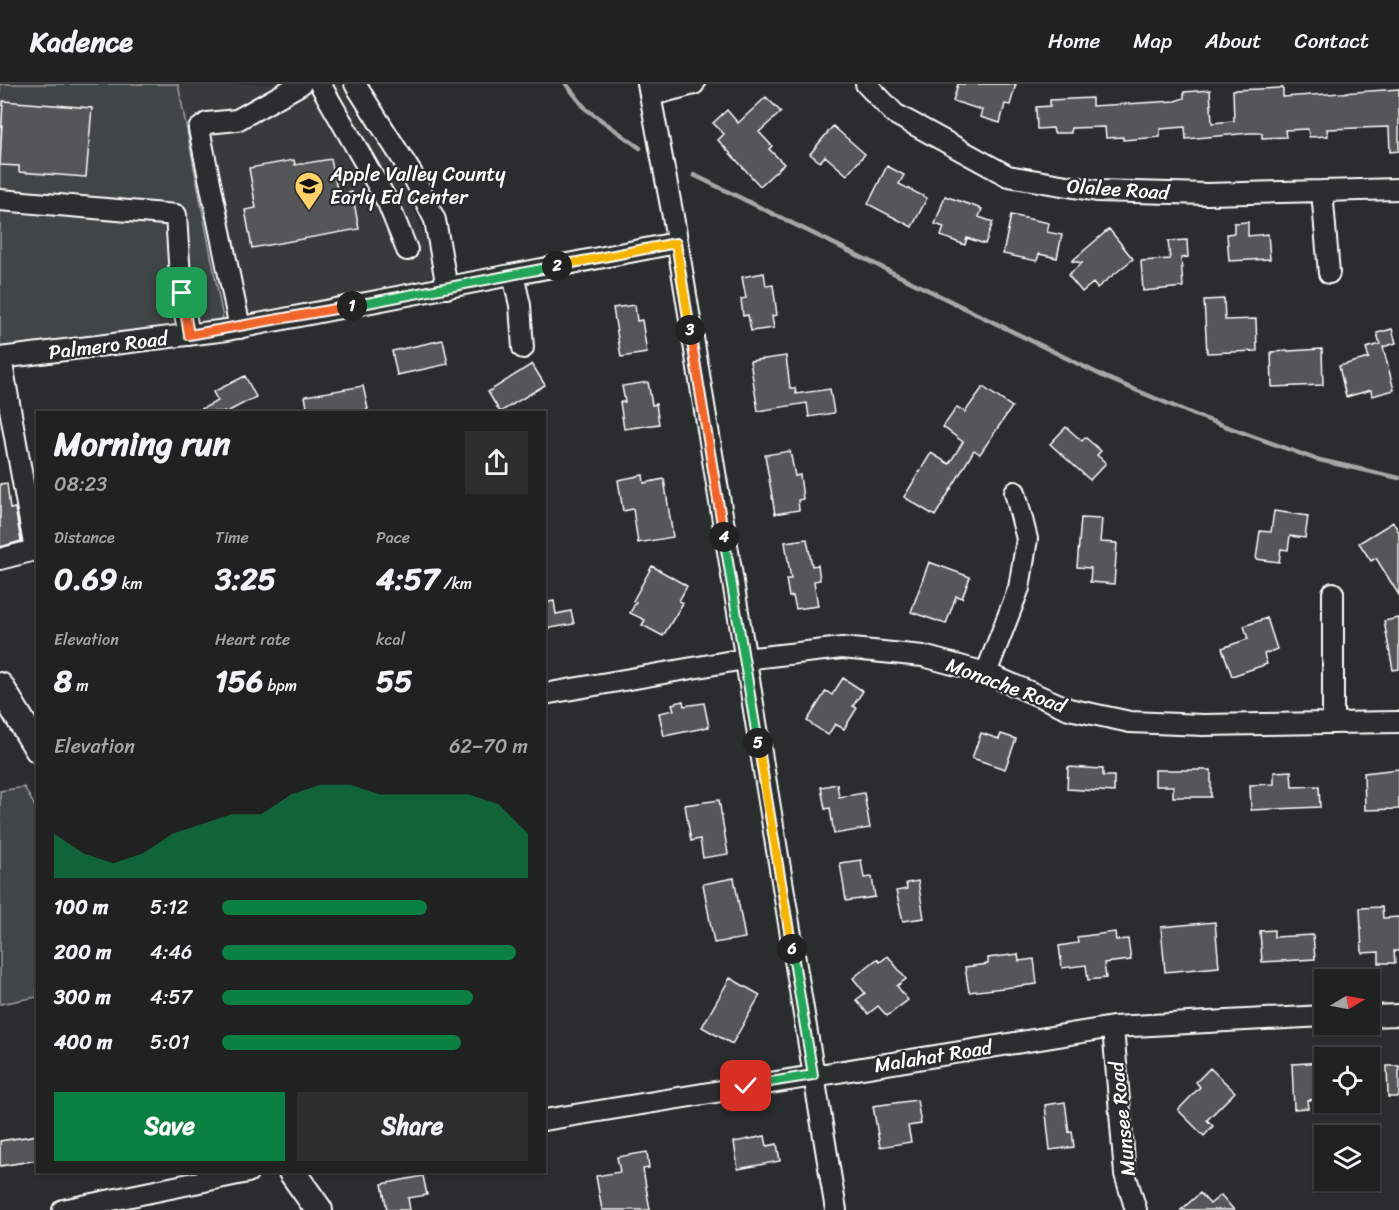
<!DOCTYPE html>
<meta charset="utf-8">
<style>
body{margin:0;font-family:Sriracha,sans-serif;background:#2d2f2f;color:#f1f3f6;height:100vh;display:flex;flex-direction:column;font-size:22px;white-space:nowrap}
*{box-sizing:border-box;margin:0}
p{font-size:20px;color:#a2a4a5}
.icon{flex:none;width:33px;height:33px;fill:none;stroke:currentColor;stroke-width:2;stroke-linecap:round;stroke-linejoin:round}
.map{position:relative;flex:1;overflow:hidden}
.details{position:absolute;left:36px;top:327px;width:510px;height:762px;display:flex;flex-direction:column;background:#202222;border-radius:0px;box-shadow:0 2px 4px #0004,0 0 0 2px #3d3f40}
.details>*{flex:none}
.needle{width:39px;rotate:80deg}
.tools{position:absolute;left:1314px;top:885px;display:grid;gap:12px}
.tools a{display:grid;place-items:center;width:66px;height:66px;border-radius:0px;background:#202222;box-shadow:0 2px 4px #0004,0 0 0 2px #3d3f40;font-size:30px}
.pin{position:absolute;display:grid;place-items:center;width:51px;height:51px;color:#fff;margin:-26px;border-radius:12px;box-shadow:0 3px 9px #0006}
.km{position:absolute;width:30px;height:30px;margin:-15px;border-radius:50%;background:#222;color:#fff;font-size:16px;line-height:30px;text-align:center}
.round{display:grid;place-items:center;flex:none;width:63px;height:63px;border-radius:0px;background:#2d2f2f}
.head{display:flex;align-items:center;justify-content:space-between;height:102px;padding:0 18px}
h1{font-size:33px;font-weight:800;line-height:45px}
.stats{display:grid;grid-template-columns:repeat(3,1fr);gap:9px;height:102px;padding:6px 18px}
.stats div{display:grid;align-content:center}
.stats b{font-size:30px;font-weight:800}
.stats small{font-size:16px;font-weight:400}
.stats p{font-size:16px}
.chart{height:168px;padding:12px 18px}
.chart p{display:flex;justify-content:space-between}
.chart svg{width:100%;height:108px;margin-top:6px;fill:#0b8043;opacity:.7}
.button{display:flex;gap:12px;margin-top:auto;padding:12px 18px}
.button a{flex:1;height:69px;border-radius:0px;background:#0b8043;color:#fff;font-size:24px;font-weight:800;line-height:69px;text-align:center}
.button a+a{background:#2d2f2f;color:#f1f3f6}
ul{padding:0 18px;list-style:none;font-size:20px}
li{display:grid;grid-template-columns:96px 72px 1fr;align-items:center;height:45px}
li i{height:15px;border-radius:8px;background:#0b8043}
header{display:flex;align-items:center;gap:36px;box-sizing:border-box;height:84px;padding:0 30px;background:#202222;border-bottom:2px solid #3d3f40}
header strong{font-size:28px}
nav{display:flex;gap:33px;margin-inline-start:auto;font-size:21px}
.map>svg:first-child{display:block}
</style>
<header>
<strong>Kadence</strong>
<nav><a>Home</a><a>Map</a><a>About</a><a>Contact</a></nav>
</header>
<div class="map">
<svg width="1399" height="1126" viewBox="0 0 1399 1126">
<rect width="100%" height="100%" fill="#2a2d2e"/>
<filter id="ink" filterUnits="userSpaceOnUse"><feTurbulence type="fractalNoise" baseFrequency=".0167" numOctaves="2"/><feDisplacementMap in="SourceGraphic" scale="12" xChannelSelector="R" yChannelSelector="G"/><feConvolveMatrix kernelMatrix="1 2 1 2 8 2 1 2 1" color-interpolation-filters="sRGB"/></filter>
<g filter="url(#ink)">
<path fill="#373a3b" d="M178 0H339L393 83 410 116 427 158 432 176 431 191 423 201 223 234Z"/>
<path fill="#414445" stroke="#a0a2a2" stroke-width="1.5" d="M0 0H178L223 234 201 244 26 260 0 265Z
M24 703 37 726V913L0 920V707Z"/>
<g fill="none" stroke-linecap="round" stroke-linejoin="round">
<path stroke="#a6a7a7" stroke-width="4.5" d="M566 0 586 25 640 64
M694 91 1107 294 1195 331 1315 375 1399 394"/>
</g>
<path fill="#555758" stroke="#fff" stroke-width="1.5" d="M958 0H1016L1010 21 1005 20 1000 39 980 33 982 26 953 17Z
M1283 4V13L1399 5V67L1390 68 1389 43 1327 45 1328 52 1309 53 1308 45 1285 46 1286 53 1262 54V49H1250L1186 55 1185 43 1160 45V53L1123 56V53L1106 54 1105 43 1071 44V49H1054L1053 44 1037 45 1036 23 1050 22V16L1092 14V22L1175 17 1184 14V8L1210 6 1212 39 1234 37 1233 6Z
M766 13 781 28 759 48 772 62 769 65 784 80 760 102 718 56 724 50 713 39 727 26 738 39Z
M3 17 92 24 86 93 19 88V82L0 81Z
M833 42 865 70 847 91 825 72 820 78 810 70Z
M331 75 338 111 352 108 359 145 252 164 245 126 256 124 249 84 294 76 295 81Z
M887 82 904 91 899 100 927 114 912 143 868 120Z
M945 112 982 125 979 133 993 138 985 160 967 154 965 161 941 152 944 143 935 140Z
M1011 131 1049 139 1047 148 1062 151 1057 174 1039 170 1037 177 1003 170Z
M1248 138V152L1268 150 1270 175 1229 177 1227 150 1234 149V139Z
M1109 145 1133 175 1097 204 1093 199 1082 208 1068 191 1082 179 1072 177Z
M1187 156 1188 173 1181 174 1183 203 1143 207 1141 177 1170 175 1168 157Z
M764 189 766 202 773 201 777 231 772 232 774 244 751 247 748 231 743 232 741 215 746 214 742 193Z
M1224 215 1225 236 1256 235 1257 267 1207 269 1204 216Z
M635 221 637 237 642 236 647 269 621 273 613 224Z
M1392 245 1396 259 1383 263 1394 306 1372 312 1371 306 1346 313 1339 282 1369 274 1366 264 1380 260 1377 249Z
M443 256 448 280 397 291 392 267Z
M1322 265 1323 301 1272 303 1271 268Z
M786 272 790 304H795L796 310 830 305 834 329 809 333 807 319 758 327 750 277Z
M532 280 545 301 500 328 488 308Z
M245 292 256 313 227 328H195L218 317 213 308Z
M648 298 652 321 656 320 659 340 624 345 620 318H625L622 302Z
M363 302 368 325 358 328H308L305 312Z
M983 303 1012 323 980 370 974 366 935 432 904 413 931 369 949 380 963 358 943 343 957 323 965 328Z
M1066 343 1082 357 1085 353 1101 367 1097 371 1106 379 1090 396 1050 360Z
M790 367 795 392 800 391 803 415 798 416 799 426 775 430 765 371Z
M643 391 644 399 664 395 673 453 638 459 633 425 623 427 618 396Z
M7 399 10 425 15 424 21 457 0 463V400Z
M1274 427 1308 432 1305 454 1290 452 1288 466 1281 465 1279 478 1256 475 1260 447 1271 448Z
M1081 434 1102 435 1100 458 1117 459 1114 500 1090 498 1091 484 1077 483Z
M1393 438 1399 448V511L1376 474 1371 477 1359 459Z
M807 455 812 482 818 481 820 496 814 497 818 522 796 525 793 512 789 513 786 495H791L785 458Z
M929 478 970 493 962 514 956 512 946 540 911 528Z
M652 482 687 502 679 517 683 519 663 552 642 541 645 536 630 529 636 518 633 517Z
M554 517 556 530 571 527 574 540 544 545V519Z
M1267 534 1277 565 1264 570 1267 580 1232 592 1222 564 1248 555 1244 542Z
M1399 534V585L1393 586 1384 537Z
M843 594 863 607 853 622 857 624 844 645 835 640 828 651 807 637 826 607 832 611Z
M683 617 684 622 704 619 709 643 664 652 659 629 674 626 672 620Z
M981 649 999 655 1001 650 1016 655 1005 685 972 674Z
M1068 683 1103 685V692H1114V708L1067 705Z
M1399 685V725L1365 726 1364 689Z
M1155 686H1211V713H1173V702H1155Z
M1291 687 1292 703 1319 702 1320 723 1251 726 1250 701 1274 700V688Z
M837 700 839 713 864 709 870 744 834 750 830 724 825 725 821 703Z
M719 716 728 770 703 774 700 755 691 757 685 721Z
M861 776 864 794 872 793 875 813 846 817 840 779Z
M734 794 745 854 714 859 703 800Z
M918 797 924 834 903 837 896 807 907 805 906 799Z
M1382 823 1383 834 1399 833V867H1394L1395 879H1379V868L1362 869 1360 824Z
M1215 838 1219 883 1165 888 1161 843Z
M1274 846V853L1313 851 1315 875 1262 878 1260 847Z
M1115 848 1116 856 1128 855 1131 876 1104 879 1106 894 1088 896 1086 881 1062 884 1059 862 1078 859 1077 853Z
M1018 870 1019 877 1034 875 1037 900 969 908 965 883 988 880V874Z
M888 872 906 895 897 902 908 916 887 932 878 922 868 930 856 916 865 909 853 894 877 875 880 878Z
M730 894 760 911 732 960 702 943Z
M1324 978V1015L1307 1016 1308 1024 1294 1025 1292 980Z
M1387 982H1399V1013H1388Z
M1210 984 1235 1008 1207 1036 1213 1042 1204 1052 1178 1026 1200 1003 1196 998Z
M917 1016 921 1040 908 1042 911 1058 880 1063 873 1022Z
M1065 1018 1069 1048 1072 1047 1074 1063 1050 1066 1045 1021Z
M38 1051V1076L0 1082V1057Z
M765 1052 767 1062 777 1060 780 1077 738 1085 734 1058Z
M647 1068 649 1084 643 1085 650 1126H602L596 1092 620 1088 617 1073Z
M423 1092 427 1111 408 1114 410 1126H387L382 1100Z
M1200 1109 1210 1120 1221 1111 1234 1126H1181Z"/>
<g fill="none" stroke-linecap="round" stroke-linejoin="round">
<g stroke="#fff" stroke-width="24">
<path id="minor" d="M320 0 388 119 407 166
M355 0 412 90 435 136 447 204
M648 0 674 138 836 1126
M866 0 895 30 1008 92 1097 107 1207 110 1399 105
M651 11 694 0
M1322 107 1329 189
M0 116 176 131 181 209 189 251
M513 191 520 221 523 264
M240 244 199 45 207 39 237 36 301 0
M0 274 227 246 676 159
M0 475 35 466 1 274
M986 589 1019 504 1027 455 1015 408
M544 610 744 575 842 564 923 572 986 589 1069 625 1130 638 1203 641 1399 638
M1333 639V509
M1370 932 1399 931
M1113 943 1125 1090 1136 1126
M544 1036 1113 943 1324 932
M63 1126 248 1088"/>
</g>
<g stroke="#fff" stroke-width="30">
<path id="major" d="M0 602 38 665
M292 1088 319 1126"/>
</g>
<use href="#minor" stroke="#2a2d2e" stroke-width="20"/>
<use href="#major" stroke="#2a2d2e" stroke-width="26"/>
</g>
</g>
<g fill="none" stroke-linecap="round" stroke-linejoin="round" filter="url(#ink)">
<g stroke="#fff" stroke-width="12">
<path id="split-1" d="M182 209 189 251 352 222"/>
</g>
<g stroke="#fff" stroke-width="12">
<path id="split-2" d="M352 222 557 182"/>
</g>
<g stroke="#fff" stroke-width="12">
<path id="split-3" d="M557 182 676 159 690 246"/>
</g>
<g stroke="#fff" stroke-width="12">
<path id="split-4" d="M690 246 724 453"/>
</g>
<g stroke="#fff" stroke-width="12">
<path id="split-5" d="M724 453 758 659"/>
</g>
<g stroke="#fff" stroke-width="12">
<path id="split-6" d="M758 659 792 865"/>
</g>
<g stroke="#fff" stroke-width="12">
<path id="split-7" d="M746 1002 813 991 792 865"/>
</g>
<use href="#split-1" stroke="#f0652b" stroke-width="8"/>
<use href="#split-2" stroke="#22a559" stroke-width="8"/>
<use href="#split-3" stroke="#f5b400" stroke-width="8"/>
<use href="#split-4" stroke="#f0652b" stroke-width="8"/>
<use href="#split-5" stroke="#22a559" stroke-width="8"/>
<use href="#split-6" stroke="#f5b400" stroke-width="8"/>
<use href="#split-7" stroke="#22a559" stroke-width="8"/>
</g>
<defs>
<g id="school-pin" transform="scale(1.5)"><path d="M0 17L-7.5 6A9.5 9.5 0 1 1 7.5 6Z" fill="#ffd166" stroke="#2a2d2e"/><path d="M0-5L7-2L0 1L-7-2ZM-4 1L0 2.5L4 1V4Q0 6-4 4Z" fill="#111"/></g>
</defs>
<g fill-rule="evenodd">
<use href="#school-pin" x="309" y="102"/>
</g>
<g text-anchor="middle" stroke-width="4.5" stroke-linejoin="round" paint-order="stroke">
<g font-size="20" fill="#fff" stroke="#2a2d2e" text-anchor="start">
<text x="330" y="97">Apple Valley County<tspan x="330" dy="23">Early Ed Center</tspan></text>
</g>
<g font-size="20" fill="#fff" stroke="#2a2d2e">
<text transform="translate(1118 105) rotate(4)" y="7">Olalee Road</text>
<text transform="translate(108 261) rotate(-7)" y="7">Palmero Road</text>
<text transform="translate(1006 601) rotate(20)" y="7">Monache Road</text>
<text transform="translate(933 972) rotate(-9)" y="7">Malahat Road</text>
<text transform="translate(1122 1035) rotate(-96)" y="7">Munsee Road</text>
</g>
</g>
</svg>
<div class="tools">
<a><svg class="needle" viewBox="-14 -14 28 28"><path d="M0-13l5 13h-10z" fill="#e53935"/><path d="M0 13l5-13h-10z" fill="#a2a4a5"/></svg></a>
<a><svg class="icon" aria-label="locate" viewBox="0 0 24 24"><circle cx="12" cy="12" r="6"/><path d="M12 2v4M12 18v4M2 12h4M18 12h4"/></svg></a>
<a><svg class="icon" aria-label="layers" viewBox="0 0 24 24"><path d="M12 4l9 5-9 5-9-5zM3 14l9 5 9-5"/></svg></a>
</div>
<div class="pin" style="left:182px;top:209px;background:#1e9e55"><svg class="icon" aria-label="arrive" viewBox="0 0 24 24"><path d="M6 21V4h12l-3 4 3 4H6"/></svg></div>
<div class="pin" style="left:746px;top:1002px;background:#d93025"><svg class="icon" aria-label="check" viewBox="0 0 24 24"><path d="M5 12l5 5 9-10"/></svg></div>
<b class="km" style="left:352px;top:222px">1</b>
<b class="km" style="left:557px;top:182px">2</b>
<b class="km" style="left:690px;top:246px">3</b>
<b class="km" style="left:724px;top:453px">4</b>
<b class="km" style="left:758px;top:659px">5</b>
<b class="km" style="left:792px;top:865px">6</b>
<section class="details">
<div class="head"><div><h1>Morning run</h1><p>08:23</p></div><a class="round"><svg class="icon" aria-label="share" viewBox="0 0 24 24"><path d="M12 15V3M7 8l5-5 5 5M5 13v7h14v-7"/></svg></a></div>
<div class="stats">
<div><p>Distance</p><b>0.69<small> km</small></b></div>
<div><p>Time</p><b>3:25</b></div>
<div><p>Pace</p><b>4:57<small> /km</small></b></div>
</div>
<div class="stats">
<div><p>Elevation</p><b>8<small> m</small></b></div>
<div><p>Heart rate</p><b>156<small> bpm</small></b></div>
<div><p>kcal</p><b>55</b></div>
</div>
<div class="chart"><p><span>Elevation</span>62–70 m</p>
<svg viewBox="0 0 160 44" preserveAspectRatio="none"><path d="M0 44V26L10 34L20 38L30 34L40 26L50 22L60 18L70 18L80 10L90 6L100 6L110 10L120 10L130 10L140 10L150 14L160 26V44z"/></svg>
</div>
<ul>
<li><b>100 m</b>5:12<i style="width:67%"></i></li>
<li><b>200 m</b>4:46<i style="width:96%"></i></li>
<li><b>300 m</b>4:57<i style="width:82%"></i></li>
<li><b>400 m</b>5:01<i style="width:78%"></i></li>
</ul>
<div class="button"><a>Save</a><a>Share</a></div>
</section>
</div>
